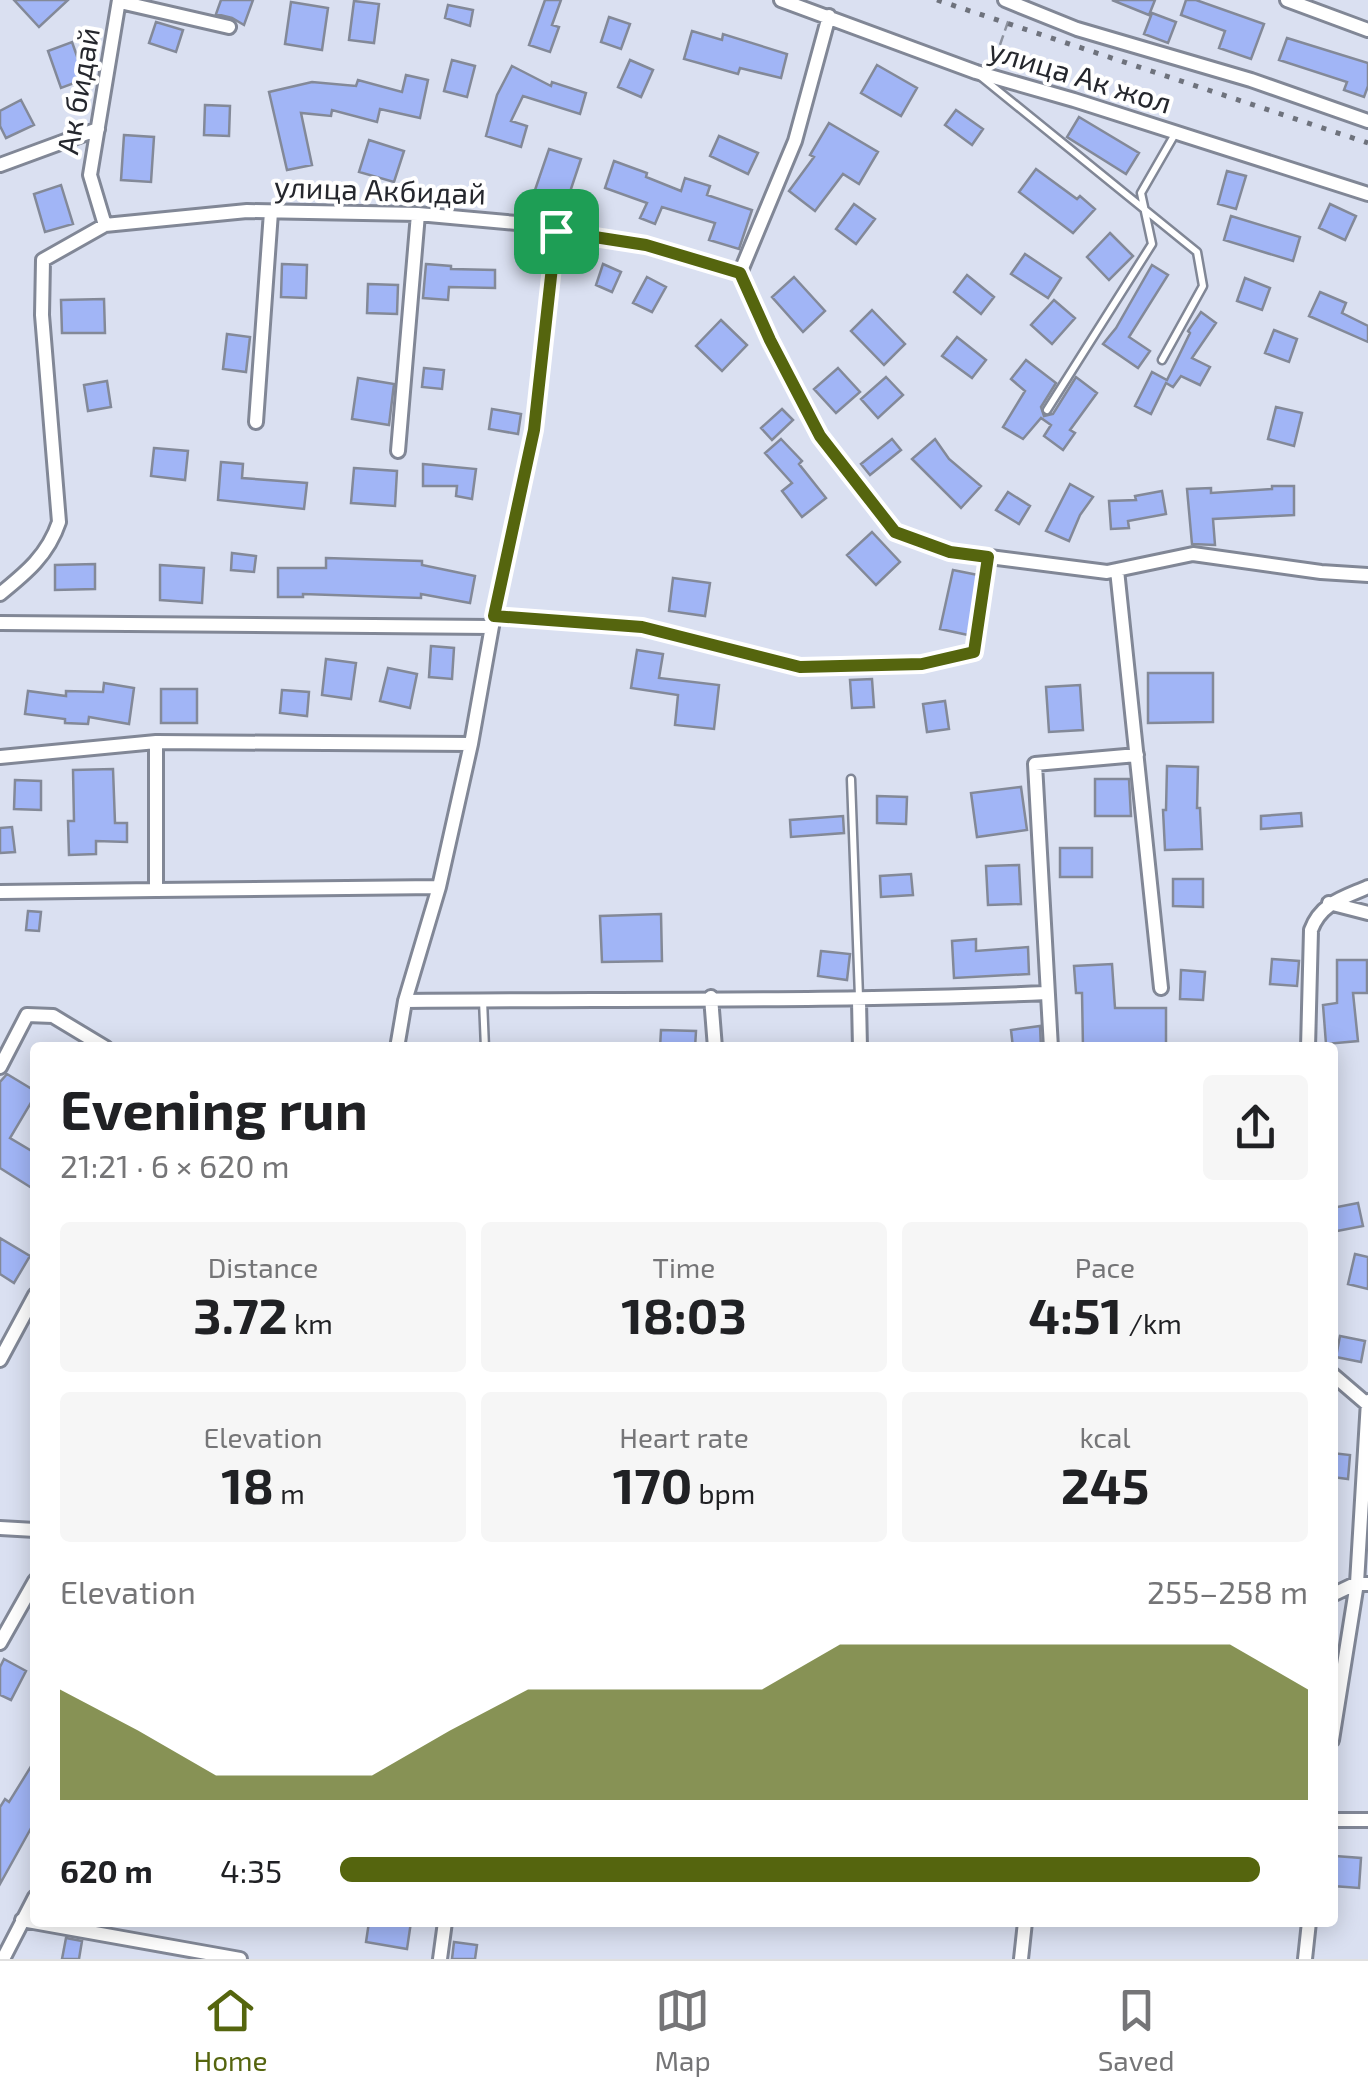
<!DOCTYPE html>
<meta charset="utf-8">
<style>
body{margin:0;font-family:"Exo 2",sans-serif;background:#f6f6f6;color:#202124;height:100vh;display:flex;flex-direction:column;font-size:38px;white-space:nowrap}
*{box-sizing:border-box;margin:0}
p{font-size:32px;color:#757577}
.icon{flex:none;width:55px;height:55px;fill:none;stroke:currentColor;stroke-width:2;stroke-linecap:round;stroke-linejoin:round}
.map{position:relative;flex:1;overflow:hidden}
.side{position:absolute;left:30px;top:1042px;width:1308px;height:885px;display:flex;flex-direction:column;background:#fff;border-radius:10px;box-shadow:0 5px 25px #0003}
.side>*{flex:none}
.pin{position:absolute;display:grid;place-items:center;width:85px;height:85px;color:#fff;margin:-42px;border-radius:20px;box-shadow:0 5px 15px #0006}
.round{display:grid;place-items:center;flex:none;width:105px;height:105px;border-radius:10px;background:#f6f6f6}
.headline{display:flex;align-items:center;justify-content:space-between;height:170px;padding:0 30px}
h1{font-size:55px;font-weight:700;line-height:75px}
.figures{display:grid;grid-template-columns:repeat(3,1fr);gap:15px;height:170px;padding:10px 30px}
.figures div{display:grid;align-content:center;border-radius:10px;background:#f6f6f6;text-align:center}
.figures b{font-size:50px;font-weight:700}
.figures small{font-size:28px;font-weight:400}
.figures p{font-size:28px}
.chart{height:280px;padding:20px 30px}
.chart p{display:flex;justify-content:space-between}
.chart svg{width:100%;height:180px;margin-top:10px;fill:#55650e;opacity:.7}
ul{padding:0 30px;list-style:none;font-size:32px}
li{display:grid;grid-template-columns:160px 120px 1fr;align-items:center;height:75px}
li i{height:25px;border-radius:12px;background:#55650e}
.dock{display:flex;justify-content:space-around;align-items:center;height:140px;border-top:2px solid #e0e0e0;background:#fff;font-size:28px;color:#757577}
.dock a{display:grid;justify-items:center;gap:5px}
.dock .selected{color:#55650e}
.map>svg:first-child{display:block}
</style>
<div class="map">
<svg width="1368" height="1959" viewBox="0 0 1368 1959">
<rect width="100%" height="100%" fill="#dae0f1"/>
<path fill="#a1b5f6" stroke="#838998" stroke-width="2.5" d="M14 0H68L39 27Z
M221 0H253L244 25 232 18 216 14Z
M545 0H561L552 25 559 27 550 52 529 45Z
M1112 0H1155L1149 15Z
M1186 0H1196L1264 24 1251 59 1219 48 1225 31 1181 15Z
M354 1 379 4 374 43 349 40Z
M291 2 328 8 322 50 285 44Z
M448 5 473 10 470 26 445 18Z
M1152 13 1176 22 1168 43 1144 34Z
M609 17 630 24 621 49 601 42Z
M156 22 183 30 176 52 149 43Z
M692 31 722 40 723 34 787 54 781 78 740 68 738 74 684 59Z
M1287 38 1368 63V86L1364 97 1344 90 1347 82 1279 60Z
M72 42 85 79 61 88 48 51Z
M452 60 475 66 467 97 444 91Z
M630 60 653 70 641 97 618 87Z
M877 65 917 88 901 116 861 93Z
M512 66 551 86 552 82 586 93 580 114 523 96 511 121 527 126 521 147 486 136 497 95Z
M406 75 428 80 420 118 380 109 377 122 332 110 331 116 301 113 312 165 287 170 269 92 312 82 356 86 358 80 402 92Z
M21 100 34 125 6 138 0 126V111Z
M205 105 230 106 229 136 204 135Z
M956 110 983 129 972 145 945 125Z
M1079 117 1139 153 1126 174 1067 137Z
M829 123 878 152 859 184 843 174 815 211 789 191 814 157 810 155Z
M124 135 154 137 151 182 121 180Z
M719 136 758 153 748 174 710 156Z
M369 140 404 151 394 182 359 172Z
M549 149 581 159 567 201 535 190Z
M614 161 647 173 646 177 681 191 685 178 710 186 707 195 752 210 739 249 709 240 715 223 662 207 655 224 640 218 647 203 605 188Z
M1036 169 1077 199 1080 196 1095 209 1073 233 1019 192Z
M1227 171 1246 176 1236 209 1218 204Z
M61 185 73 224 45 232 34 194Z
M854 204 875 219 856 244 836 229Z
M1330 204 1356 216 1345 240 1319 228Z
M1231 216 1300 237 1293 261 1224 240Z
M1110 233 1133 256 1109 280 1087 257Z
M1025 254 1061 278 1048 298 1011 274Z
M282 264 307 265 306 298 281 297Z
M426 264 451 266V269L495 270V288L449 287 448 300 423 298Z
M603 264 621 272 612 292 596 285Z
M1152 265 1168 275 1129 337 1150 351 1138 368 1103 344 1116 328Z
M967 275 994 297 981 314 954 292Z
M647 277 666 287 652 312 633 303Z
M794 277 825 311 803 332 772 297Z
M1245 278 1270 288 1262 310 1237 301Z
M368 284 398 285 397 314 367 313Z
M1320 292 1346 303 1342 313 1368 326V342L1309 316Z
M104 299 105 333H62L61 300Z
M1054 300 1075 318 1052 344 1031 325Z
M872 310 905 344 884 365 851 331Z
M1201 312 1216 323 1192 358 1210 367 1200 385 1181 376 1173 387 1166 383 1151 414 1135 406 1152 372 1167 380 1190 333 1188 331Z
M721 320 747 345 722 371 696 346Z
M1274 330 1297 339 1289 362 1265 353Z
M227 334 250 337 246 372 223 369Z
M957 337 986 360 972 378 942 356Z
M1026 360 1056 383 1041 407 1044 416 1053 414 1076 377 1097 393 1070 430 1075 433 1063 450 1044 436 1051 425 1041 418 1023 439 1003 427 1025 391 1011 379Z
M424 368 444 370 442 389 422 387Z
M838 368 860 392 836 413 814 389Z
M886 377 903 395 878 418 861 399Z
M358 378 394 384 389 425 352 419Z
M107 381 111 407 88 411 84 385Z
M1276 407 1302 413 1294 446 1268 439Z
M492 409 521 414 518 434 489 429Z
M782 409 793 420 772 440 761 428Z
M781 439 802 461 799 464 826 498 802 517 782 491 792 483 765 453Z
M892 439 901 450 870 475 861 464Z
M935 439 949 459 981 486 961 508 912 459Z
M154 448 188 451 185 480 151 476Z
M221 462 243 464 242 478 307 483 304 509 218 500Z
M423 464 476 469 472 499 456 496 457 486H423Z
M354 468 397 471 395 506 351 503Z
M1070 484 1093 497 1080 515 1069 541 1046 531Z
M1272 486H1294V515L1213 519 1215 545 1192 544 1187 489 1211 488V493L1272 489Z
M1162 491 1166 514 1128 521 1129 528 1111 529 1109 501 1136 500 1135 496Z
M1008 492 1030 506 1019 524 996 510Z
M872 532 900 562 876 585 847 555Z
M232 553 256 556 254 572 231 570Z
M326 558 422 561V565L475 576 470 603 421 594V598L303 594V597H278V568H326Z
M95 564V589L55 590V565Z
M160 565 204 568 202 603 160 600Z
M953 570 978 575 968 635 940 629Z
M673 578 710 583 705 616 669 611Z
M431 646 454 648 452 679 429 677Z
M637 650 663 654 659 678 719 685 714 729 675 725 678 695 631 688Z
M326 659 356 663 351 699 322 695Z
M388 668 417 674 410 708 380 701Z
M1148 673H1213V722L1148 723Z
M872 679 874 707 852 708 850 680Z
M104 683 134 688 129 724 89 717 88 724 65 723V719L25 714 28 691 66 696V691L103 692Z
M1080 685 1083 730 1049 732 1046 687Z
M161 689H197V723H161Z
M282 690 309 692 307 716 280 713Z
M945 701 949 729 927 732 923 704Z
M1167 766 1198 767 1197 808H1200L1202 849 1165 850 1163 810H1166Z
M113 769 115 823H127V842L96 841V854L69 855 68 821H74L73 770Z
M1095 779H1129L1131 816H1095Z
M15 780 41 781V810L14 809Z
M1021 787 1027 830 977 837 971 793Z
M877 796 907 797 906 824 877 823Z
M1301 813 1302 826 1261 829V816Z
M843 816 844 833 791 837 790 820Z
M12 827 15 852 0 853V828Z
M1060 848H1092V877H1060Z
M1019 865 1021 904 988 905 986 866Z
M911 874 913 895 881 897 880 876Z
M1173 879H1203V907L1173 906Z
M28 911 41 912 39 931 26 930Z
M661 914 662 961 602 962 600 916Z
M976 939V951L1028 947 1029 974 954 978 952 941Z
M821 951 850 954 847 980 818 976Z
M1272 959 1299 961 1297 986 1270 984Z
M1337 960H1367V993H1353L1358 1041 1326 1044 1323 1005 1337 1003Z
M1112 964 1115 1008H1166V1048H1083L1082 993H1076L1074 966Z
M1181 970 1205 972 1203 1000 1180 999Z
M1040 1026 1041 1048H1013L1011 1030Z
M661 1030 696 1031 695 1048H660Z
M7 1074 35 1091V1096L10 1138 35 1153V1190L0 1168V1082Z
M1358 1203 1363 1226 1332 1232V1208Z
M0 1238 30 1256 14 1283 0 1274Z
M1355 1254 1368 1257V1289L1348 1284Z
M1340 1336 1365 1341 1361 1362 1336 1357Z
M1332 1453 1350 1455 1348 1479 1332 1477Z
M4 1659 26 1671 11 1700 0 1695V1667Z
M35 1760V1821L0 1884V1807L5 1799 9 1802Z
M1335 1856 1361 1858 1359 1888 1333 1886Z
M369 1922H411L407 1949 366 1942Z
M66 1938 82 1941 79 1959H62Z
M454 1942 477 1945 475 1959H452Z"/>
<g fill="none" stroke-linecap="round" stroke-linejoin="round">
<g stroke="#818796" stroke-width="11">
<path id="lane" d="M980 76 1197 252 1203 286 1162 360
M1047 410 1152 244 1141 193 1175 134
M494 615 642 627 799 667 922 664 974 653 988 558
M851 779 859 997
M483 1000 485 1048"/>
</g>
<g stroke="#818796" stroke-width="18">
<path id="street" d="M119 0 90 175 105 225 247 211 418 214 517 223 645 245 740 273 770 341 820 436 895 532 950 552 1107 572 1193 554 1321 572 1368 575
M781 0 976 72 1074 100 1368 194
M1005 0 1077 29 1251 80 1368 121
M1287 0 1368 30
M120 2 229 27
M0 165 98 129
M740 273 795 141 829 16
M256 422 271 212
M398 451 418 214
M1117 570 1161 988
M0 594C26 573 48 555 59 522L42 315 43 260 105 225
M0 623 492 627
M0 757 156 742 471 744
M156 890 439 887
M0 892 156 890V742
M1329 903 1368 913
M711 997 715 1048
M405 1001C619 999 833 1002 1047 993
M859 1001 860 1048
M397 1048 405 1001 439 887 471 744 494 615 534 430 556 231
M1051 1048 1035 764 1137 755
M1308 1048 1311 930C1321 903 1343 898 1368 887
M0 1067 27 1015 53 1016 106 1048
M0 1360 35 1295
M1332 1374 1367 1404
M0 1528 35 1530
M1332 1595 1357 1583 1368 1584
M0 1643 35 1581
M1332 1740 1357 1583 1368 1401
M1332 1820H1368
M22 1920 240 1959
M3 1959 35 1897
M440 1959 445 1922
M1021 1959 1025 1922
M1305 1959 1309 1922"/>
</g>
<path stroke="#8d929e" stroke-width="2.5" stroke-dasharray="10 5" stroke-linecap="butt" d="M995 59 1009 19"/>
<use href="#lane" stroke="#fff" stroke-width="6"/>
<use href="#street" stroke="#fff" stroke-width="12"/>
<path stroke="#6e727c" stroke-width="5" stroke-dasharray="5 10" stroke-linecap="butt" d="M937 0 1368 143"/>
</g>
<g fill="none" stroke-linecap="round" stroke-linejoin="round">
<g stroke="#fff" stroke-width="20">
<path id="route" d="M556 231 646 245 740 273 770 340 820 436 895 532 950 552 988 557 974 652 922 664 800 667 642 627 494 616 534 430Z"/>
</g>
<use href="#route" stroke="#55650e" stroke-width="12"/>
</g>
<g text-anchor="middle" stroke-width="8" stroke-linejoin="round" paint-order="stroke">
<g font-size="30" fill="#25272d" stroke="#fff">
<text transform="translate(1080 77) rotate(17)" y="10">улица Ак жол</text>
<text transform="translate(79 91) rotate(-80)" y="10">Ак бидай</text>
<text transform="translate(380 191) rotate(2)" y="10">улица Акбидай</text>
</g>
</g>
</svg>
<div class="pin" style="left:556px;top:231px;background:#1e9e55"><svg class="icon" aria-label="arrive" viewBox="0 0 24 24"><path d="M6 21V4h12l-3 4 3 4H6"/></svg></div>
<section class="side">
<div class="headline"><div><h1>Evening run</h1><p>21:21 · 6 × 620 m</p></div><a class="round"><svg class="icon" aria-label="share" viewBox="0 0 24 24"><path d="M12 15V3M7 8l5-5 5 5M5 13v7h14v-7"/></svg></a></div>
<div class="figures">
<div><p>Distance</p><b>3.72<small> km</small></b></div>
<div><p>Time</p><b>18:03</b></div>
<div><p>Pace</p><b>4:51<small> /km</small></b></div>
</div>
<div class="figures">
<div><p>Elevation</p><b>18<small> m</small></b></div>
<div><p>Heart rate</p><b>170<small> bpm</small></b></div>
<div><p>kcal</p><b>245</b></div>
</div>
<div class="chart"><p><span>Elevation</span>255–258 m</p>
<svg viewBox="0 0 160 44" preserveAspectRatio="none"><path d="M0 44V17L10 27L20 38L30 38L40 38L50 27L60 17L70 17L80 17L90 17L100 6L110 6L120 6L130 6L140 6L150 6L160 17V44z"/></svg>
</div>
<ul>
<li><b>620 m</b>4:35<i style="width:95%"></i></li>
</ul>
</section>
</div>
<nav class="dock">
<a class="selected"><svg class="icon" aria-label="home" viewBox="0 0 24 24"><path d="M3 11l9-7 9 7M6 9v11h12V9"/></svg>Home</a>
<a><svg class="icon" aria-label="map" viewBox="0 0 24 24"><path d="M3 6l6-2 6 2 6-2v14l-6 2-6-2-6 2zM9 4v14M15 6v14"/></svg>Map</a>
<a><svg class="icon" aria-label="saved" viewBox="0 0 24 24"><path d="M7 4h10v16l-5-4-5 4z"/></svg>Saved</a>
</nav>
